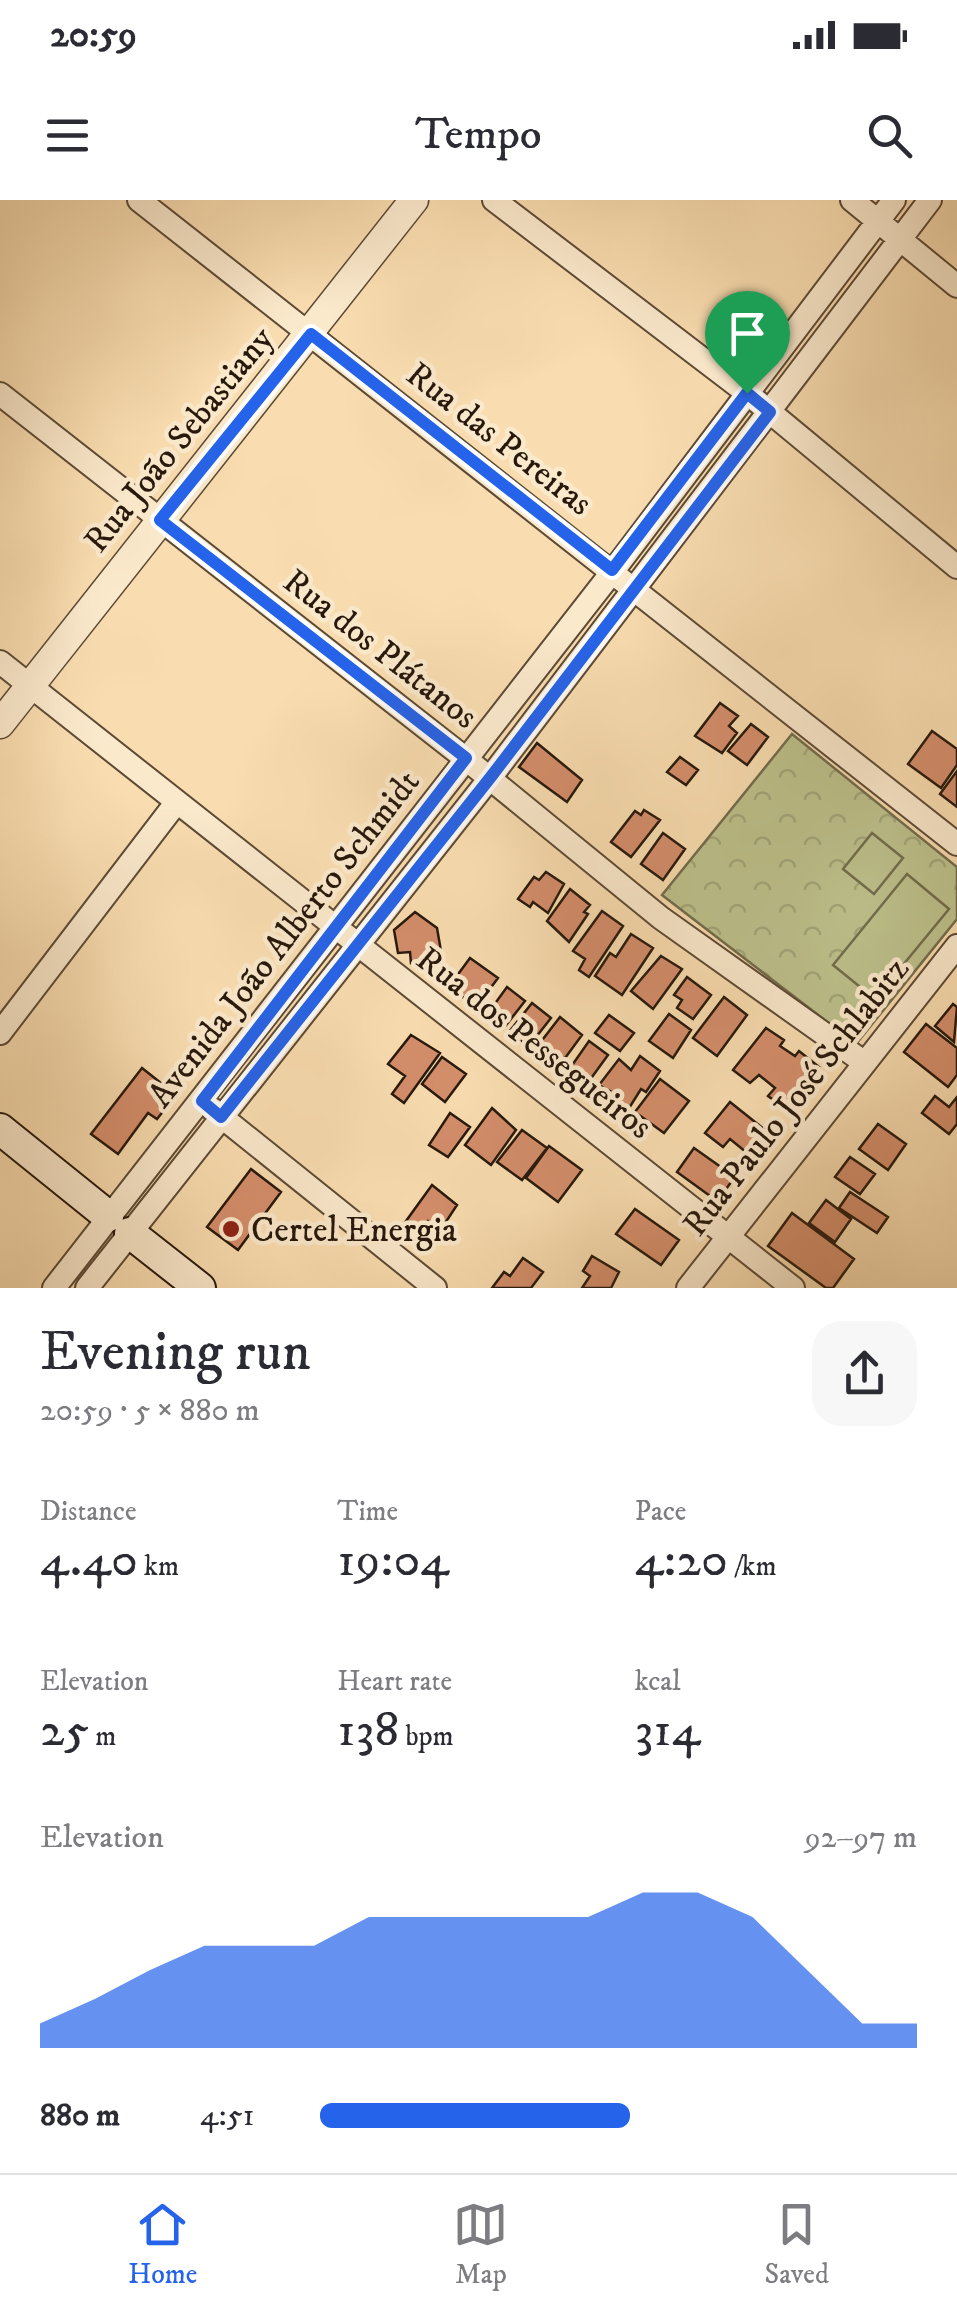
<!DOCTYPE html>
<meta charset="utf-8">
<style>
body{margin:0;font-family:"IM FELL DW Pica",serif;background:#f7f7f7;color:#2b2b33;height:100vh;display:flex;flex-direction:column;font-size:38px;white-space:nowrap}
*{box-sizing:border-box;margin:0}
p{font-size:32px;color:#7c7c81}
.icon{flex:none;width:55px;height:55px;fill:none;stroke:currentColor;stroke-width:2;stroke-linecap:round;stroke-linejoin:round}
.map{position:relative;height:1088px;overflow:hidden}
.drawer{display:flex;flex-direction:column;background:#fff;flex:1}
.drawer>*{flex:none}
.pin{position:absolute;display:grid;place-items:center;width:85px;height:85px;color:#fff;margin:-102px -42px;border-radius:50% 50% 50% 0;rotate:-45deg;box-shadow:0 0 10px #0007}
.pin .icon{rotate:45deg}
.round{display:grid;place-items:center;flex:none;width:105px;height:105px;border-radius:30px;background:#f7f7f7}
.overview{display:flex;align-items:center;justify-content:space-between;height:170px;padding:0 40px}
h1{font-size:55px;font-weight:600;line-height:75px}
.metrics{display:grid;grid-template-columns:repeat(3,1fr);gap:15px;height:170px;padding:10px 40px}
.metrics div{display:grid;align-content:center}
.metrics b{font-size:50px;font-weight:600}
.metrics small{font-size:28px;font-weight:400}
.metrics p{font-size:28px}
.chart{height:280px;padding:20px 40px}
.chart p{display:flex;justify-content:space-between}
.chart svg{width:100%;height:180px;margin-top:10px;fill:#2563eb;opacity:.7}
ul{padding:0 40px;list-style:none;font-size:32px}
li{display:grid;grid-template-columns:160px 120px 1fr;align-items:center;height:75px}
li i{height:25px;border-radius:12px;background:#2563eb}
.status{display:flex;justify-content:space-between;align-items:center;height:70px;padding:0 50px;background:#fff;direction:ltr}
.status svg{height:28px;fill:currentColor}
header{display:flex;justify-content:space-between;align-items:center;height:130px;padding:0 40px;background:#fff;font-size:45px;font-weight:600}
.menu{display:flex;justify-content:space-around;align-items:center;height:140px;border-top:2px solid #e1e1e2;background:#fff;font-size:28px;color:#7c7c81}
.menu a{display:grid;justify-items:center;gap:5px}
.menu .on{color:#2563eb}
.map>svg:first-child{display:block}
</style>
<div class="status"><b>20:59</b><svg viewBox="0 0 49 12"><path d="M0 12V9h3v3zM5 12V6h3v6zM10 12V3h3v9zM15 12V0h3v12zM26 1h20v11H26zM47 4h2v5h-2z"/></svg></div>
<header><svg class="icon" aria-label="menu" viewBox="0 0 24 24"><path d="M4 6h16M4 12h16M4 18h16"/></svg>Tempo<svg class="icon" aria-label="search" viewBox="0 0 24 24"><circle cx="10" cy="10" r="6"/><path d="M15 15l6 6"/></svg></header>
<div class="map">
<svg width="957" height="1088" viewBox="0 0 957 1088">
<defs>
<pattern id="forest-crowns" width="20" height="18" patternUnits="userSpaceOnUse" patternTransform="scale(2.5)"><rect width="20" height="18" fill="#bdc18c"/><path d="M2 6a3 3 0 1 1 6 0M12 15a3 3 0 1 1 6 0" fill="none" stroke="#a2a578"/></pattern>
</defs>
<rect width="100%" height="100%" fill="#f9ddb0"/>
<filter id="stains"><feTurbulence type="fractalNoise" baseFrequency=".002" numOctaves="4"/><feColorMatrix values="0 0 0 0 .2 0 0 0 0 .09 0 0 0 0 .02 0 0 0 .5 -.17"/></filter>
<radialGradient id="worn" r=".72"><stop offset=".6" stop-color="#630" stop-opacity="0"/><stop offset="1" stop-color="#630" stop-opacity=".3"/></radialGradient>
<path fill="url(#forest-crowns)" stroke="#726c4c" stroke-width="2.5" d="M792 534 957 667V719L856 844 662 695Z"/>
<path fill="#bdc18c" stroke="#726c4c" stroke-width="2.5" d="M872 633 903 658 874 694 843 669Z
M907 674 949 709 875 799 833 765Z"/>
<path fill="#d48e6b" stroke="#27180c" stroke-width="2.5" d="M720 503 738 516 729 526 737 533 722 553 695 536Z
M751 524 768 537 747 565 728 551Z
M932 531 957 549V565L941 588 908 564Z
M537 543 582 580 567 602 519 567Z
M680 557 698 570 686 585 667 572Z
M957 571V607L940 594Z
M644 610 660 620 631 657 611 642 635 611 641 615Z
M663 633 685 649 663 680 641 664Z
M546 672 564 684 548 713 533 702 530 707 518 699 534 677 539 680Z
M570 689 590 705 584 712 588 714 569 742 547 721Z
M602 711 623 726 589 777 579 770 585 759 573 751Z
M415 712 437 728 442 757 411 763 410 752 398 753 394 730Z
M631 734 653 748 622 795 595 776 610 753 616 757Z
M661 756 682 769 653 809 631 791Z
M470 758 498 778 480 802 468 794 464 798 448 788Z
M687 777 711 795 693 819 677 808 682 800 674 795Z
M507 787 525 801 503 829 486 816Z
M724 797 747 815 717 856 693 838Z
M532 803 551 818 529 846 509 832Z
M953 804 957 807 954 842 935 826Z
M669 814 691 830 673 858 649 841Z
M609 815 634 833 620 851 595 833Z
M560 817 582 835 557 869 533 852Z
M926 824 957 848V875L948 887 904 852Z
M766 828 784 840 780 846 795 856 799 851 819 867 787 910 768 896 775 888 759 875 750 883 733 870Z
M411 835 440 853 404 903 392 894 405 876 388 864Z
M589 841 608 855 584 888 566 874Z
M640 856 660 871 646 892 641 889 626 913 605 900 610 891 599 885 619 859 631 870Z
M442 857 466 874 445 902 422 884Z
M142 868 176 895 157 919 148 913 118 954 91 934Z
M660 879 689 901 664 933 635 912Z
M935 896 949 907 957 897V924L949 934 922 913Z
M730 902 770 934 752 957 730 939 723 947 705 933Z
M492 908 516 930 491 965 465 945Z
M450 913 470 927 448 957 429 945Z
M878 924 906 944 888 970 859 949Z
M522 930 547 948 522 980 497 962Z
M549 946 582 970 558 1002 526 978Z
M694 948 735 977 717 1001 677 972Z
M850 957 875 974 860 994 835 977Z
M251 969 281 992 238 1050 207 1027Z
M432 985 457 1005 440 1031 428 1021 416 1037 401 1028Z
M850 992 888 1017 877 1033 839 1008Z
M826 1000 851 1019 835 1042 809 1023Z
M635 1009 679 1040 661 1065 616 1034Z
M792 1013 854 1059 833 1088H826L768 1046Z
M592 1056 619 1072 611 1088H582L590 1076 583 1071Z
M523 1058 543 1072 531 1088H492L504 1072 510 1076Z"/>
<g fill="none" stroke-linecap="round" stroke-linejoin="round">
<g stroke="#5c4935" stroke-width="26">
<path id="minor" d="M139 0 957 644
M494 0 747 193 957 367
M852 0 957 86
M0 194 466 559 661 718 865 863
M0 462 793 1088
M0 833 176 603
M212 909 435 1088
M54 1088 613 371 894 0
M87 1088 490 578 930 0
M688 1088 957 746"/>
</g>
<g stroke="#5c4935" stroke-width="31">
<path id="tertiary" d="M0 524 414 0"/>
</g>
<g stroke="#27180c" stroke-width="34">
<path id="secondary" d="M0 929 108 1016
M130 1033 200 1088"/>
</g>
<use href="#minor" stroke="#fbe9cc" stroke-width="22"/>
<use href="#tertiary" stroke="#fbe9cc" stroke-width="28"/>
<use href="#secondary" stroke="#fbe9cc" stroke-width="30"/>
</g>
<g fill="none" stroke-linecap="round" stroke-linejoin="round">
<g stroke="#fff" stroke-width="20">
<path id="route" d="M311 134 612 370 747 193 770 212 490 578 221 917 202 901 466 558 160 320Z"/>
</g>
<use href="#route" stroke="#2563eb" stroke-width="12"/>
</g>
<circle fill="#8f2418" stroke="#fbe9cc" stroke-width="4" cx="231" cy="1029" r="10"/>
<g text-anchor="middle" stroke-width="9" stroke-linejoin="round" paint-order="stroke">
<g font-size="35" fill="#27180c" stroke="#fbe9cc">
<text transform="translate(500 238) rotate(38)" y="12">Rua das Pereiras</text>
<text transform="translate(178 239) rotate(-51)" y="12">Rua João Sebastiany</text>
<text transform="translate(381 448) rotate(38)" y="12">Rua dos Plátanos</text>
<text transform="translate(283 738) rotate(-52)" y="12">Avenida João Alberto Schmidt</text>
<text transform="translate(535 842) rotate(38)" y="12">Rua dos Pessegueiros</text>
<text transform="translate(795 896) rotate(-52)" y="12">Rua Paulo José Schlabitz</text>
</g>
<g font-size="35" fill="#27180c" stroke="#fbe9cc" text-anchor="start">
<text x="251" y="1041">Certel Energia</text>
</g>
</g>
<rect width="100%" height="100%" filter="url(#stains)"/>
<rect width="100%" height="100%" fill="url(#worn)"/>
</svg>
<div class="pin" style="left:747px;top:193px;background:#1e9e55"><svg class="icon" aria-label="arrive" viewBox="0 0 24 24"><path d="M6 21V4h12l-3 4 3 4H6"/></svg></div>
</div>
<section class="drawer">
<div class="overview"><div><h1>Evening run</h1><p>20:59 · 5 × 880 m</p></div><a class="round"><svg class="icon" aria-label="share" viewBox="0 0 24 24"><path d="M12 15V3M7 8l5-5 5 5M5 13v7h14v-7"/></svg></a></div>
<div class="metrics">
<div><p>Distance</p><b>4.40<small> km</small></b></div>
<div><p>Time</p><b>19:04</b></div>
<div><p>Pace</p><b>4:20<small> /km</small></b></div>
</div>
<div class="metrics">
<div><p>Elevation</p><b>25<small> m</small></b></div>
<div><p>Heart rate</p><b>138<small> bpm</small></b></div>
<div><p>kcal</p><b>314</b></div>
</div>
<div class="chart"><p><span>Elevation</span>92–97 m</p>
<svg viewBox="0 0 160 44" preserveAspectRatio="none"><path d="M0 44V38L10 32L20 25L30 19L40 19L50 19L60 12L70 12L80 12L90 12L100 12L110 6L120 6L130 12L140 25L150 38L160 38V44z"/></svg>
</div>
<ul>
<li><b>880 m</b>4:51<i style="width:52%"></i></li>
</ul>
</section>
<nav class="menu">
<a class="on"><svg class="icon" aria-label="home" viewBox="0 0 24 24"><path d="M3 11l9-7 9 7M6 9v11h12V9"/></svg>Home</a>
<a><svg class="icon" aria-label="map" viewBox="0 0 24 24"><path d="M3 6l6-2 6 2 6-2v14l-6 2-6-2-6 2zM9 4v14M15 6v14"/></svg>Map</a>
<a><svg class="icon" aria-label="saved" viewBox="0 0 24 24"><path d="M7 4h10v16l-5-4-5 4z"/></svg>Saved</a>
</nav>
